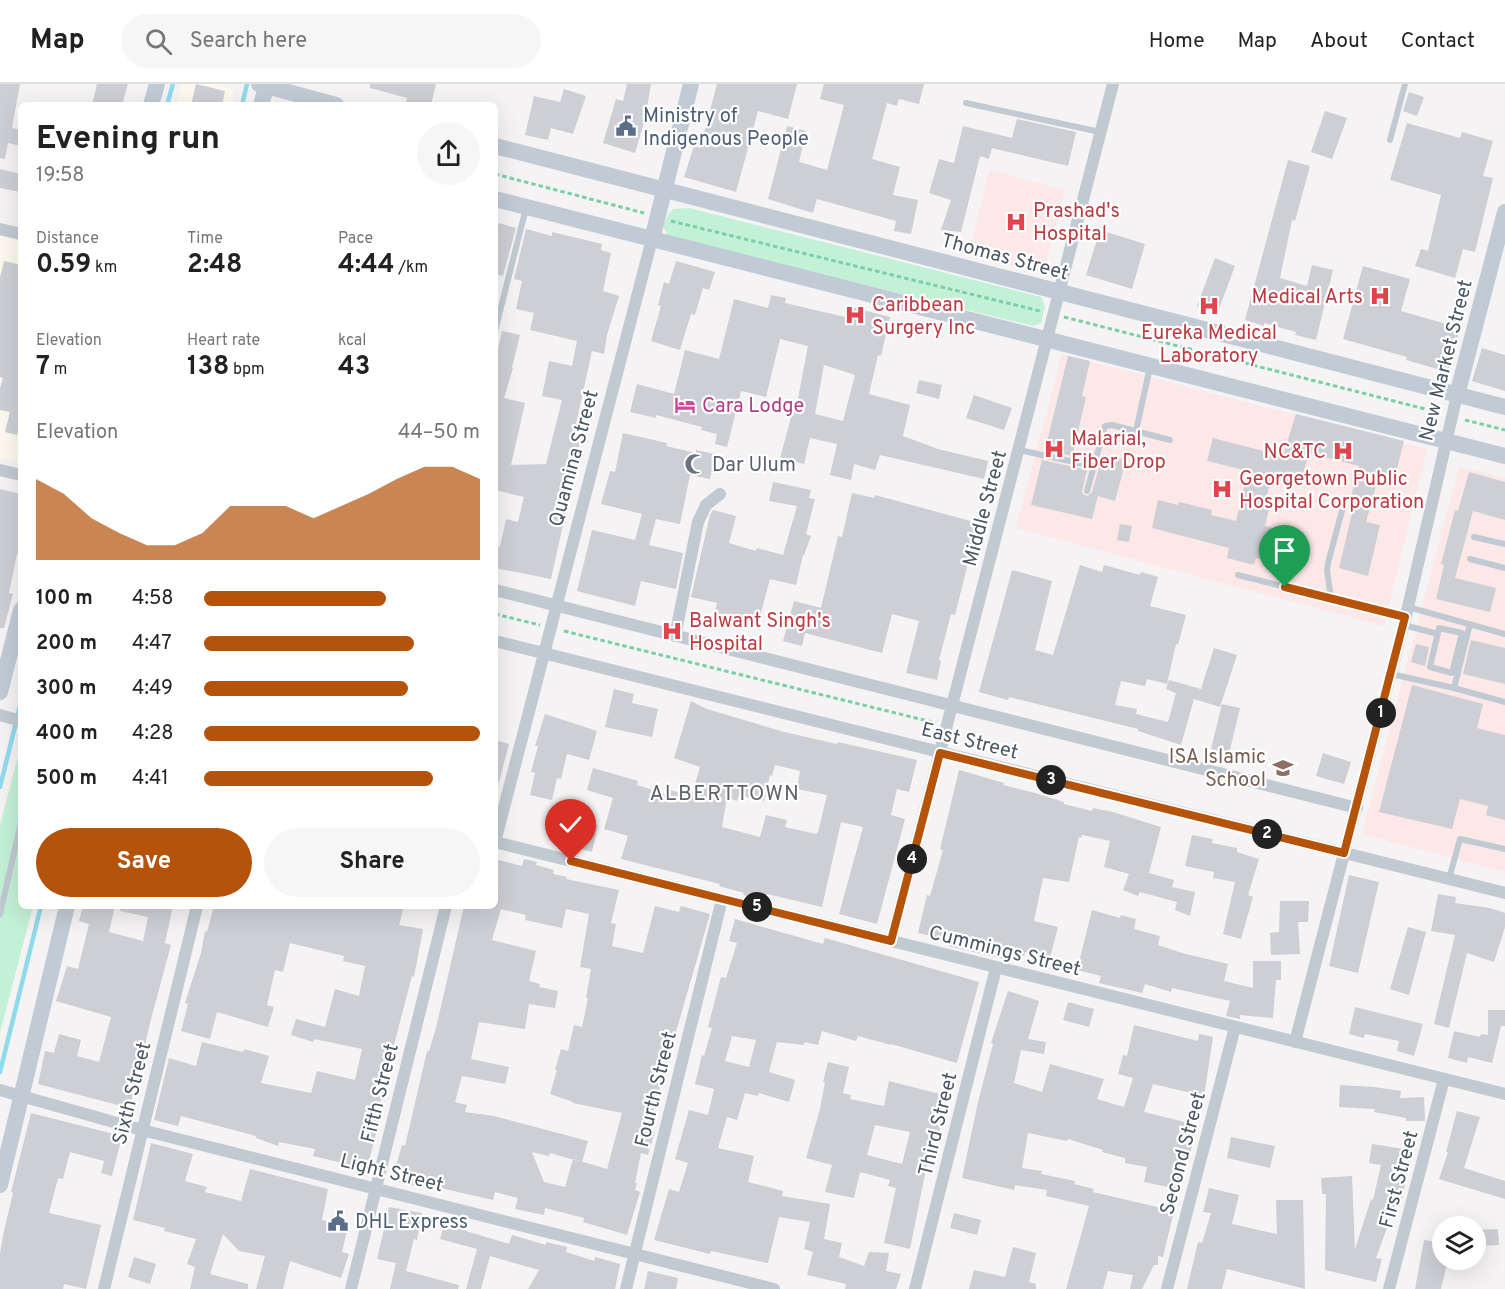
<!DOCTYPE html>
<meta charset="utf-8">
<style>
body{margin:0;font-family:Overpass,sans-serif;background:#f6f6f6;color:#222;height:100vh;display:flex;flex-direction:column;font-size:22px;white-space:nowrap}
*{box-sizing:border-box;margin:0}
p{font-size:20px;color:#767676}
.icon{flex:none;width:33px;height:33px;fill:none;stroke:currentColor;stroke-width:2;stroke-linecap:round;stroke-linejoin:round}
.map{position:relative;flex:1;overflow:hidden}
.details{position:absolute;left:18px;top:18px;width:480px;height:807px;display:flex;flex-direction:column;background:#fff;border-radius:9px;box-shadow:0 6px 24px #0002}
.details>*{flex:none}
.buttons{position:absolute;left:1432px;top:1132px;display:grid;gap:12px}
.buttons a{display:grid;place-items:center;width:54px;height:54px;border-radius:50%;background:#fff;box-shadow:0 6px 24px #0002;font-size:30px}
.pin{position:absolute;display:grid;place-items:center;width:51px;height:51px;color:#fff;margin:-62px -26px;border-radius:50% 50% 50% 0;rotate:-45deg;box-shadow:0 0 6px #0007}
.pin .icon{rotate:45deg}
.km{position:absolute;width:30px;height:30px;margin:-15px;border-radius:50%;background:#222;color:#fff;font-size:16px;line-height:30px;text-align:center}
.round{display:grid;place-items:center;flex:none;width:63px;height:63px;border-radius:32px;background:#f6f6f6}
.overview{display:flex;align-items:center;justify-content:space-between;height:102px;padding:0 18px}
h1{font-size:33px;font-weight:700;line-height:45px}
.stats{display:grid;grid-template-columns:repeat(3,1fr);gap:9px;height:102px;padding:6px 18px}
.stats div{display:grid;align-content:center}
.stats b{font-size:26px;font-weight:700}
.stats small{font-size:16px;font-weight:400}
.stats p{font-size:16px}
.chart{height:168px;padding:12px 18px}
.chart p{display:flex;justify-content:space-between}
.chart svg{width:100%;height:108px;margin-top:6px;fill:#b45309;opacity:.7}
.primary-button{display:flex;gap:12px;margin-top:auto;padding:12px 18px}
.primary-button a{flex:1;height:69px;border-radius:36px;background:#b45309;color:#fff;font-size:24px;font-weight:700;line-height:69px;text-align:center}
.primary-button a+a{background:#f6f6f6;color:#222}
ul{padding:0 18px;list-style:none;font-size:20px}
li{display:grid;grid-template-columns:96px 72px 1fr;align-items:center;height:45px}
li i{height:15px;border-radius:8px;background:#b45309}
header{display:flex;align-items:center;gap:36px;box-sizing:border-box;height:84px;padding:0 30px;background:#fff;border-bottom:2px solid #e0e0e0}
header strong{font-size:28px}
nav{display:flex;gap:33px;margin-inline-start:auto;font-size:21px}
.search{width:420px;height:54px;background:#f6f6f6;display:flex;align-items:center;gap:15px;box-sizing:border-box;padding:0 21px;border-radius:33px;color:#767676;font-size:22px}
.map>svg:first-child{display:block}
</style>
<header>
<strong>Map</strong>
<div class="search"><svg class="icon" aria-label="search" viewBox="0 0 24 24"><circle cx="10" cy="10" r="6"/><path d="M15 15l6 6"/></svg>Search here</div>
<nav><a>Home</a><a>Map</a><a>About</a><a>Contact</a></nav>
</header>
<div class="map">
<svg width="1505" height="1205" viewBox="0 0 1505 1205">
<rect width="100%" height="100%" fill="#f5f3f3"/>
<path fill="#fdf9ef" d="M182 0H216L235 7 232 21H176Z
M0 152 21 157V379L0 374Z"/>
<path fill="#fce8e6" d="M990 86 1065 106 1043 190 968 170Z
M1062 270 1427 365 1384 542 1016 444Z
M1459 383 1505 394V788L1362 750Z"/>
<path fill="#c3f1d5" d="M689 124 1041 213 1045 222 1041 239 1034 242 669 154 663 142 668 131 673 125Z
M21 661V822H33L0 949V741Z"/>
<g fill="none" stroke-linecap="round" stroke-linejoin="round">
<path stroke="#90daee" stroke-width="4.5" d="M167 21 173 0
M242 21 247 0
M0 703 21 618
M0 988 41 822"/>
</g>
<path fill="#cdcfd5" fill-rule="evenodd" d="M0 0H20L12 44 21 46V62L8 59 5 75 0 74Z
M97 0H128L122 21H92Z
M196 0 225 7 222 21H191Z
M370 0H436L431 21H416L406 18 407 14 370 4Z
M627 0H651L647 24 648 25 635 69 603 59 616 15 623 17Z
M717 0H797L788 35 758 27 736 108 684 93 694 62 700 64Z
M824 0H924L919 20 899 15 897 22 887 19 872 75 900 83 893 111 918 116 911 150 894 147 896 137 817 115 813 129 768 115 787 42 806 47 799 78 827 86 844 21 820 15Z
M564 5 586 12 573 50 551 44 548 56 525 51 534 12 560 18Z
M1409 8 1424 13 1417 32 1403 27Z
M1325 27 1347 34 1332 75 1311 68Z
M1017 35 1076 48 1068 82 992 64 989 75 980 72 961 148 941 146 951 116 929 109 939 75 954 79 963 42 1012 54Z
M1407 39 1460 54 1462 48 1493 57 1483 92 1493 94 1475 168 1463 165 1455 194 1415 182 1421 165 1428 167 1441 111 1390 96Z
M1288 76 1310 82 1295 137 1292 136 1280 194 1307 202 1312 181 1333 186 1316 256 1295 251 1296 248 1264 239V242L1245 236Z
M0 85 21 90V108L0 104Z
M495 138 516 144 503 192 495 190Z
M526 145 552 152V148L602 160 601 166 611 169 603 207 619 212 607 251 604 270 592 267 576 340 584 342 577 371 569 369 559 416 568 418 551 495 495 484V462L500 463 506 435 518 438 524 413 495 406V279L502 247 520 251 512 284H513L504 314 525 319 511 381 546 380 562 316 542 312 549 277 572 282 577 257 530 246 534 229 516 225 522 197 514 195Z
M1100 146 1145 160 1132 205 1086 191Z
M1215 174 1235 182 1217 230 1197 222Z
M4 177 21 181V335L17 351 5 348 10 328 0 326V304L3 294 0 293V193Z
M676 177 715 188 709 206 703 204 695 231 691 230 680 266 651 257 661 222 658 221 664 198 669 200Z
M1363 182 1410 195 1401 227 1460 244 1448 288 1406 276 1407 273 1343 255Z
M771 211 786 214 785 219 845 233 848 222 890 233 881 272 878 271 869 310 910 321 903 352 938 365 988 377 984 395 880 371 875 386 854 380 851 396 830 391 837 360 810 354 804 380 780 374 795 319 797 320 808 262 780 255 766 313 741 307 727 363 715 360 717 350 701 346 702 343 656 331V334L630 328 637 300 674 310 685 266 719 275 734 215 768 224ZM824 281 855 291 843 337 815 330Z
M1482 264 1505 271V307L1472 297Z
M1068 272 1090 277 1082 312 1086 313 1073 369 1091 374 1090 376 1045 366Z
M919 296 942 301 939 315 916 309Z
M974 311 1012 324 1004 346 966 334Z
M1296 330 1404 357 1395 392 1380 388 1366 438 1380 441 1368 492 1339 484 1353 425 1348 424 1359 382 1309 369 1299 403 1271 395 1265 420 1270 421 1265 442 1304 452 1297 484 1256 474 1254 481 1227 474 1229 464 1152 444 1158 416 1178 421 1179 418 1212 426 1211 431 1236 437 1248 387 1207 377 1213 354 1283 372Z
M623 349 667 359 666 362 696 369V366L715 370 710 395 690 391 680 440 656 435 649 461 683 469 676 505 641 497 635 522 577 507 592 446 635 456 642 430 601 420 610 387 615 388Z
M1103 370 1126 376 1115 417 1098 412 1092 435 1031 421 1042 376 1087 386 1082 408 1084 411 1088 412 1092 408Z
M1469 388 1505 398V436L1473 427 1455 494 1496 504 1490 528 1436 515 1444 481 1441 480 1455 426 1458 427Z
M773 398 811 406 809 414 815 415 806 450 811 452 804 471H803L796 501 770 495 757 543 732 536 731 540 713 537 717 519 691 513 710 431 713 426 736 432 729 459 756 467 757 464 783 471 797 422 769 417Z
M0 405 21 410V471L17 470 9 509 13 510 4 544H0Z
M852 409 874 414 875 411 978 439 955 531 951 530 939 576 941 577 937 596 906 589 919 537 892 530 882 569 805 549 802 562 783 557 794 517 821 524 838 452 842 453Z
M1120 440 1132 442 1129 458 1117 456Z
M1080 481 1102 488 1104 481 1140 491 1141 488 1158 493 1150 522 1186 531 1178 561 1176 560 1167 600 1147 595 1145 602 1121 597 1115 621 1137 625 1136 630 1168 638 1176 609 1166 605 1169 596 1201 605 1214 564 1237 571 1220 623 1194 615 1181 661 1138 647V645L1009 613 1008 616 979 608 1012 486 1052 497 1035 566 1053 571Z
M1471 556 1505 564V600L1463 590Z
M1416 560 1429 563 1425 582 1411 578Z
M1412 601 1483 620 1477 644 1505 651V736L1486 731 1488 722 1460 715 1452 745 1379 728Z
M614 605 634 610 632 619 658 625 652 653 605 643Z
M691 617 707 625 784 648 837 660 838 658 917 676 909 708 897 705 891 731 905 735 877 840 839 830 863 743 841 738 822 823 767 810 766 817 743 811 744 809 719 802 720 800 621 775 628 752 604 745 613 714 587 706 593 684 638 697 637 701 666 710 668 705 691 713 700 683 674 674ZM775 681 800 687 797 705 827 711 818 748 816 750 785 743 787 736 766 731 760 753 722 743 727 713 737 717 739 711 764 717 770 691 772 692Z
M1222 620 1240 624 1229 670 1211 665Z
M545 630 597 647 589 676 567 670 561 695 557 694 552 716 530 711 535 689 531 688 538 662H535Z
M495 656 509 660 499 698H495Z
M1323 669 1351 678 1344 700 1316 692Z
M959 686 1004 699 1003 701 1035 709 1064 718V720L1092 727 1093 724 1113 728 1161 743 1149 789 1174 796 1172 803 1195 808 1190 832 1175 826 1177 818 1140 808 1138 812 1123 806 1129 790 1104 783 1110 757 1082 751 1081 754 1079 753 1069 798 1043 794 1034 837 1058 843 1050 874 1025 868 1024 872 1006 868 1004 875 948 862 949 856 918 849 927 811 930 812 943 766 940 765Z
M559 720 578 724 575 735 598 741 592 768 573 763 574 758 552 753Z
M1192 751 1213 755 1212 759 1237 764V768L1259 775 1248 811 1253 813 1241 855 1223 850 1235 798 1213 794 1214 788 1185 782Z
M495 775 522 782 524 775 537 778 536 781 554 786 553 790 567 793 566 795 619 806 611 839 616 840 612 862 643 869 655 822 679 828 681 822 710 830 648 1045 655 1047 648 1071 641 1069 635 1099H637L635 1106 640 1108 627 1151 583 1138 584 1134 545 1124 544 1131 515 1125 518 1114 495 1108 493 1116 423 1100 422 1104 392 1096 402 1061 405 1062 427 967H429L436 944 464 822H495ZM501 825 526 831 525 836 562 844 566 825 589 830 580 883 591 885 586 914H588L582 943 574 941 568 967 561 965 555 986H557L550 1010 573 1018V1019L622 1029 607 1085 573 1075 565 1103 544 1098 532 1068 549 1072 550 1069 582 1078 588 1057 494 1032 465 1028 467 1021 455 1018 462 992 505 1000 509 983 471 975 479 938 525 945 529 920 555 924 558 907 539 903 540 900 529 897 536 867 492 856Z
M1349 791 1379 798 1358 889 1329 882Z
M1438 810 1456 813 1455 819 1490 824 1505 829V843L1494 878 1467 869 1449 944 1434 940 1455 851 1431 847Z
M1280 817H1309L1308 838H1298L1300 870 1271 871 1270 849 1279 848Z
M83 822H115L109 848 143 857 148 833 120 827V822H173L165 859 171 861 150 939 139 987H140L129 1024 38 1000 45 967 54 969 59 950 81 956 77 972 99 978 111 933 56 917 67 882 78 885 89 840 79 837Z
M214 822H404L399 841 423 845 414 893 412 892 390 976 378 1028 381 1029 367 1085 313 1072 315 1065 279 1058 278 1062 256 1054V1052L181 1032 178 1042 154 1036 169 974 196 982 202 958 243 968 244 965 269 972 261 999 311 1009 317 987 355 996 362 965 314 955 313 958 291 951 296 935 325 943 335 905 359 912 365 882 343 877 344 872 290 859 283 888 275 886 267 921 274 923 268 943 217 928 210 955 181 947 188 920 185 919 201 869 205 847 207 848Z
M1092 826 1120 834 1121 831 1136 835 1134 845 1160 852 1158 861 1182 869 1228 880 1224 897 1253 904V877H1281V896H1276L1273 934 1240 931V935L1226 932 1230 917 1172 904 1171 908 1145 900 1142 909 1099 899 1101 892 1077 886Z
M735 835 823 860 825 854 979 898 957 979 891 960V961L858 952 856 957 822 947 818 961 804 958V961L777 958 769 988 795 996 789 1018 759 1009 758 1012 745 1009 737 1036 727 1033 718 1064 754 1072 748 1098 783 1107 782 1112 830 1120 824 1155 842 1159 839 1173 864 1182 869 1168 889 1169 886 1187 901 1190 896 1205H845L846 1200 807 1191 813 1168 804 1165 810 1138 779 1133 768 1179 711 1167 710 1170 654 1156 669 1105 679 1108 688 1079 675 1075 689 1026 708 1031 714 1005 695 1000 702 971 704 972 712 944 708 943 721 893 726 894 737 859 729 857ZM732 952 756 956 749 983 725 977Z
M1408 843 1426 848 1409 911 1390 905Z
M1008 907 1039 917 1028 955 1046 958 1044 970 1021 966 1014 999 1042 1008 1050 980 1104 995 1097 1015 1124 1023 1133 994 1118 990 1123 971 1127 972 1134 941 1198 957 1199 950 1213 953 1204 1012 1153 1000 1144 1028 1197 1041 1190 1070 1187 1069 1178 1105 1144 1098 1147 1083 1125 1079V1074L1102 1068 1103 1066 1068 1055 1067 1057 1028 1049 1022 1084 1042 1087 1041 1090 1075 1097 1074 1100 1094 1105 1093 1108 1174 1127 1163 1173 1158 1172V1181H1154L1142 1205H1130L1133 1191 1108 1187 1103 1205H1066L1089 1122 1046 1112 1047 1106 1015 1101 1014 1106 962 1094 978 1018 993 960 991 959Z
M1068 918 1094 925 1089 943 1063 936Z
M1355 923 1423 940 1414 972 1397 967 1399 957 1365 950 1364 954 1349 950Z
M1488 926H1505V942H1501L1492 979 1468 973 1467 979 1448 974 1454 947 1480 953 1481 950 1488 951Z
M828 978 849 983 843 1009 851 1011 850 1015 884 1022 889 997 948 1012 937 1057 934 1056 925 1090 910 1165 884 1159 896 1104 888 1102 890 1096 860 1088 854 1114 825 1108 832 1081 806 1074 820 1025 825 998H823ZM875 1041 910 1048 902 1080 867 1071Z
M1340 1001 1374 1003 1401 1007 1400 1014 1424 1013 1425 1037H1406V1034L1374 1028 1375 1025 1339 1023Z
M1457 1027 1480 1033 1464 1084 1505 1097V1115L1439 1095 1448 1068H1446Z
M31 1029 122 1052 112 1092 101 1089 104 1077 70 1068 63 1095 58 1094 49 1129 101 1141 86 1205 64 1200 63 1205H0V1169L4 1147 13 1109 11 1108Z
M1231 1053 1275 1062 1270 1084 1227 1074Z
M151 1059 193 1070 185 1097 207 1103 205 1108 241 1117 250 1085 328 1105 322 1136 348 1142 342 1168 349 1170 341 1194 290 1177 283 1205H256L265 1172 239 1167 223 1150 210 1190 248 1200V1205H190L195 1183 187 1180 196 1155 164 1147 165 1144 133 1136Z
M1372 1060 1404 1065 1400 1093 1406 1094 1402 1115 1398 1114 1376 1174 1382 1175 1376 1198 1325 1186 1326 1110H1322L1321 1094 1352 1092 1355 1165 1371 1115 1373 1116 1381 1081 1369 1079Z
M1209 1104 1239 1111 1232 1140 1277 1150 1276 1116H1303L1305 1205 1227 1185 1222 1205H1187L1198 1158 1202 1159 1211 1129 1203 1128Z
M389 1123 422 1129 417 1156 414 1155 406 1187 459 1201 458 1205H390L396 1179 377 1175Z
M954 1129 981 1136 977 1151 950 1144Z
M446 1133 468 1139 466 1147 509 1160 512 1151 546 1161V1158L567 1163 566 1168 594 1177 595 1173 620 1180 615 1205H528L539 1186 490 1172 481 1205H466L477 1165 440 1155Z
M1498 1145 1499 1161 1476 1162V1146Z
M1424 1156 1443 1159V1176H1448L1441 1205H1415Z
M1013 1163 1036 1169 1029 1198 1036 1200V1205H969L974 1186 1005 1193Z
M134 1173 156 1180 150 1200 128 1193Z
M648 1187 678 1194 676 1205H644Z"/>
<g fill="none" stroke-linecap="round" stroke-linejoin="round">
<path stroke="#7ad0a6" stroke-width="3" stroke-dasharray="4.5 3" stroke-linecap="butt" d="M495 90 644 129
M671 137 1040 227
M1064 233 1441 329
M1465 336 1505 346
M495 530 540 541
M564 547 936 639"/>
<path stroke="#c1cad2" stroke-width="6" d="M966 19 1100 48
M1390 56 1405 0
M495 247 526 124
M1136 347 1150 283
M1019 366 1093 382
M1087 407 1105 342 1112 341 1170 356
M1474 453 1505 460
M1470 475 1505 484
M1238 491 1405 533
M1331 514 1327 487 1328 479 1344 419
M1408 523 1505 550
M1404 541 1438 550
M1439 544 1462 549 1452 589 1430 583Z
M1391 590 1454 604 1470 540
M1454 604 1505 618
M1449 795 1460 755 1505 765
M0 830 21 738"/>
<path stroke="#c1cad2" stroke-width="12" d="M0 145 21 150
M0 386 21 391
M495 506 1357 724
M675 552 698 438 706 421 720 410
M495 557 1505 809
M0 631 21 637
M495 758 1505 1010
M495 758 652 155
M891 857 1113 0
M1295 958 1408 523 1457 311
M0 1006 142 1046 774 1205
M104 1205 197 822
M351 1205 446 822
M626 1205 722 815
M915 1205 996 884
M1167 1205 1235 943
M1389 1205 1444 995"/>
<path stroke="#c1cbd6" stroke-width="16" d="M259 0 336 21
M151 21 157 0
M261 21 267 0
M495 62 1505 323
M495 115 1505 372
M652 155 691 0
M1457 311 1505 128
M0 608 21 526
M0 1101 67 822"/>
</g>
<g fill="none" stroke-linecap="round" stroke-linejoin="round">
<g stroke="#fff" stroke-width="12">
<path id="route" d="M571 777 891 857 940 669 1344 769 1405 533 1285 503"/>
</g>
<use href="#route" stroke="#b45309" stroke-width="8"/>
</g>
<defs>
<g id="civic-bare" transform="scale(1.62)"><path d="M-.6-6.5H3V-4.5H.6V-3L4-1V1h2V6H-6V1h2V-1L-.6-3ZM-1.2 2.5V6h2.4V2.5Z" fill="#5c6f8a" stroke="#fff" stroke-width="2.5" paint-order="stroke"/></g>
<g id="hospital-bare" transform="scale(1.62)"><path d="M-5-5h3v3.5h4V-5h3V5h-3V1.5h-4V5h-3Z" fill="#e0444e" stroke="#fff" stroke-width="2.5" paint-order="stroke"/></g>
<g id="hotel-bare" transform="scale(1.62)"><path d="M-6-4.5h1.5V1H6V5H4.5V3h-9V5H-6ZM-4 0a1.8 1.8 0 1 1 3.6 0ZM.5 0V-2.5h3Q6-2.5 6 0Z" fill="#d1479c" stroke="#fff" stroke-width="2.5" paint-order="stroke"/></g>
<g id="mosque-bare" transform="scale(1.62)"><path d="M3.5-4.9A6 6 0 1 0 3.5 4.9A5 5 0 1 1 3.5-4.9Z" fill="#6b7280" stroke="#fff" stroke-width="2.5" paint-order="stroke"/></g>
<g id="school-bare" transform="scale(1.62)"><path d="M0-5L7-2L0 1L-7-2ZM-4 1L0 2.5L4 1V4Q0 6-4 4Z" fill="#8d6e63" stroke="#fff" stroke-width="2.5" paint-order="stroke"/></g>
</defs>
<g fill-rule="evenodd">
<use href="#civic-bare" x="626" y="42"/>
<use href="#hospital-bare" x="1016" y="138"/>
<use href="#hospital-bare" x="1380" y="212"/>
<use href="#hospital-bare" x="1209" y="222"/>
<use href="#hospital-bare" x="855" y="231"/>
<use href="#hotel-bare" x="685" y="321"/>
<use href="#hospital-bare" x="1054" y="365"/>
<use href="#hospital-bare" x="1343" y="367"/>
<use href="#mosque-bare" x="695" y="380"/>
<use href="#hospital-bare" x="1222" y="405"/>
<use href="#hospital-bare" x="672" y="547"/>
<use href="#school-bare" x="1283" y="684"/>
<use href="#civic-bare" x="338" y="1137"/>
</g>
<g text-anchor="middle" stroke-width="4.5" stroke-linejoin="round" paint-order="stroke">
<g font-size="20" fill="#4e5e75" stroke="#fff" text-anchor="start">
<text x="643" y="38">Ministry of<tspan x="643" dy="23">Indigenous People</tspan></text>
<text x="355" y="1144">DHL Express</text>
</g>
<g font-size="20" fill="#be3a42" stroke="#fff" text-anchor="start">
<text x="1033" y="133">Prashad's<tspan x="1033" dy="23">Hospital</tspan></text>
<text x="1363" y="219" text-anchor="end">Medical Arts</text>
<text x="872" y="227">Caribbean<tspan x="872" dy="23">Surgery Inc</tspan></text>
<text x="1209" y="255" text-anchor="middle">Eureka Medical<tspan x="1209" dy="23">Laboratory</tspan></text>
<text x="1071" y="361">Malarial,<tspan x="1071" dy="23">Fiber Drop</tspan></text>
<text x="1326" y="374" text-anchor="end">NC&amp;TC</text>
<text x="1239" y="401">Georgetown Public<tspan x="1239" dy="23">Hospital Corporation</tspan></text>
<text x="689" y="543">Balwant Singh's<tspan x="689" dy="23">Hospital</tspan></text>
</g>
<g font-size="20" fill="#4a5661" stroke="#fff">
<text transform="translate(1005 172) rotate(15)" y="7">Thomas Street</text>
<text transform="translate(1445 276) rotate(-76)" y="7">New Market Street</text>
<text transform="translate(573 374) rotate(-75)" y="7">Quamina Street</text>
<text transform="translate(984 424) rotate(-75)" y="7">Middle Street</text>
<text transform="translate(970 656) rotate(14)" y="7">East Street</text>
<text transform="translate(1005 866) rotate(14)" y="7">Cummings Street</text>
<text transform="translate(655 1005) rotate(-76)" y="7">Fourth Street</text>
<text transform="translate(131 1009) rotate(-76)" y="7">Sixth Street</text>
<text transform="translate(379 1009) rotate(-76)" y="7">Fifth Street</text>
<text transform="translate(937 1040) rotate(-76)" y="7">Third Street</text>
<text transform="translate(1182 1069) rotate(-75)" y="7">Second Street</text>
<text transform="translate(392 1088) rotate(14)" y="7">Light Street</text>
<text transform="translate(1398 1095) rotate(-75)" y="7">First Street</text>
</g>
<g font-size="20" fill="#b23c85" stroke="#fff" text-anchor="start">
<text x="702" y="328">Cara Lodge</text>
</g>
<g font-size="20" fill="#5b616d" stroke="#fff" text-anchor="start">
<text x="712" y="387">Dar Ulum</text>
</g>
<g font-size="20" fill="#785e54" stroke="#fff" text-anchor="end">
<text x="1266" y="679">ISA Islamic<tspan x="1266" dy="23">School</tspan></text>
</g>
<g font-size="21" letter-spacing="1.5" fill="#5f6368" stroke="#fff">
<text x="725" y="716">ALBERTTOWN</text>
</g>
</g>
</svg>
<div class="buttons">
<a><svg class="icon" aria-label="layers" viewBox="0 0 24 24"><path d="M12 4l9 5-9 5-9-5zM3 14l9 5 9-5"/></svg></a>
</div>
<div class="pin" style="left:1285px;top:503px;background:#1e9e55"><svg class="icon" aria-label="arrive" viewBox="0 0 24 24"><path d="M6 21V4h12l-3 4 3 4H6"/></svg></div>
<div class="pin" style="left:571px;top:777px;background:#d93025"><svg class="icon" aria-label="check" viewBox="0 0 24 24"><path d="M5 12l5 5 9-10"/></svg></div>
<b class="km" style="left:1381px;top:629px">1</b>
<b class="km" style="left:1267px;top:750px">2</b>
<b class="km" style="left:1051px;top:696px">3</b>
<b class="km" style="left:912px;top:775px">4</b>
<b class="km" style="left:757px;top:823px">5</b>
<section class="details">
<div class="overview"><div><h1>Evening run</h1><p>19:58</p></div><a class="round"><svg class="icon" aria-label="share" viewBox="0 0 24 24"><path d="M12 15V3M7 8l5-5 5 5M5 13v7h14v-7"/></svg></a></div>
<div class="stats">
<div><p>Distance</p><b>0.59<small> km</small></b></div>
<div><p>Time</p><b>2:48</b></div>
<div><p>Pace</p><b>4:44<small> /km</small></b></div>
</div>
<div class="stats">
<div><p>Elevation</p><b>7<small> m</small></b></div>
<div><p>Heart rate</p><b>138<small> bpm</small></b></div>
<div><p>kcal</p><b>43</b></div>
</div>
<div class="chart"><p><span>Elevation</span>44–50 m</p>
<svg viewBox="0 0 160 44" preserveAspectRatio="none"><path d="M0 44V11L10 17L20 27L30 33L40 38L50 38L60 33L70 22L80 22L90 22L100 27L110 22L120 17L130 11L140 6L150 6L160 11V44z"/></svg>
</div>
<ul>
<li><b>100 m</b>4:58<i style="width:66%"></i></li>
<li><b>200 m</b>4:47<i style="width:76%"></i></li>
<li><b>300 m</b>4:49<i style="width:74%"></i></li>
<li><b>400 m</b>4:28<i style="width:100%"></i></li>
<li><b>500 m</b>4:41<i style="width:83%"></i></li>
</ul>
<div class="primary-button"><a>Save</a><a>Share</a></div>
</section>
</div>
